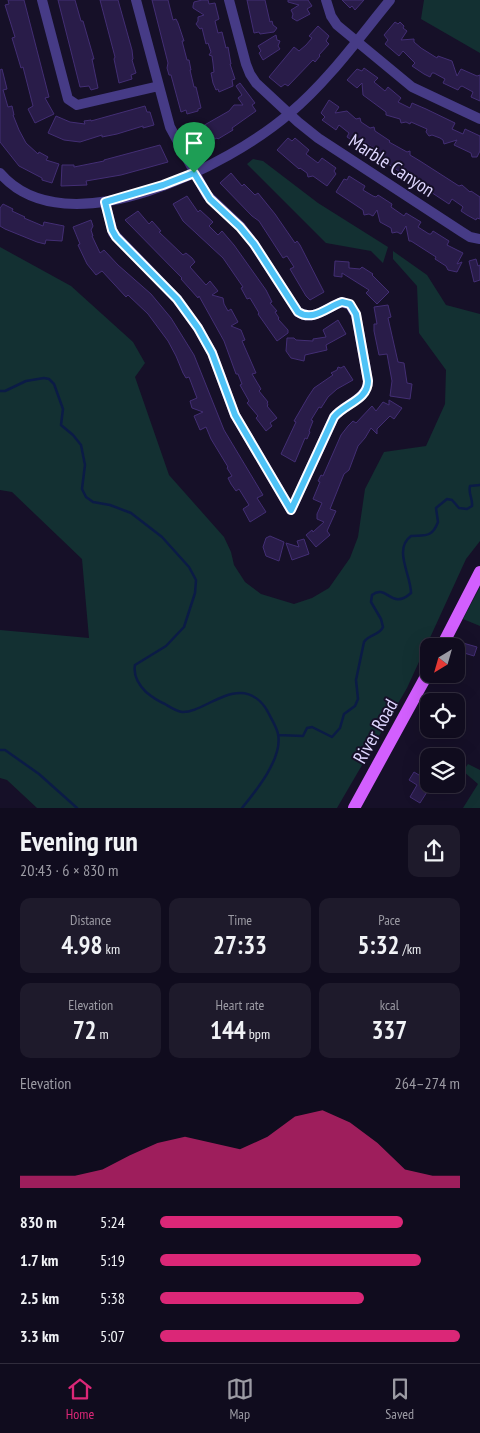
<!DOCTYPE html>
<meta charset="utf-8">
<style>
body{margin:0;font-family:"PT Sans Narrow",sans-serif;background:#1e1a2b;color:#f1f3f6;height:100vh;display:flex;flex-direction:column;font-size:19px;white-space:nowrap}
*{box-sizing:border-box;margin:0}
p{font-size:16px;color:#9c9ba4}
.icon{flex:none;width:28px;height:28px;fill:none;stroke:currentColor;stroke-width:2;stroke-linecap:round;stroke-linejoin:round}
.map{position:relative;height:808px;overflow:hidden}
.side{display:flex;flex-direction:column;background:#100c1e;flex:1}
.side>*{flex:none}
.needle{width:32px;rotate:217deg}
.fabs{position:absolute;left:420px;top:638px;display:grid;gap:10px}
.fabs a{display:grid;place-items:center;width:45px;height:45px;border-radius:10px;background:#100c1e;box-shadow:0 5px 20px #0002,0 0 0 1px #302c3c;font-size:25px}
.pin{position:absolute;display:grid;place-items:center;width:42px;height:42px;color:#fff;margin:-51px -21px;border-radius:50% 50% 50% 0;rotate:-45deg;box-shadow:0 0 5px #0007}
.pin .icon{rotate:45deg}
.round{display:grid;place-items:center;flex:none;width:52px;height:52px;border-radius:10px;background:#1e1a2b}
.head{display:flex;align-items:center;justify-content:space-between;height:85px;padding:0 20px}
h1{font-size:28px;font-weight:700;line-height:38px}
.figures{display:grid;grid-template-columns:repeat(3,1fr);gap:8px;height:85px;padding:5px 20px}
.figures div{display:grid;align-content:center;border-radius:10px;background:#1e1a2b;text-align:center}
.figures b{font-size:25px;font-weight:700}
.figures small{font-size:14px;font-weight:400}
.figures p{font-size:14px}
.chart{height:140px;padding:10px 20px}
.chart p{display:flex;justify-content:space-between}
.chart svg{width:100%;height:90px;margin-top:5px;fill:#db2777;opacity:.7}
ul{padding:0 20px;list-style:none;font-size:16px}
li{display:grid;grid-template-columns:80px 60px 1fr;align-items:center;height:38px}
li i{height:12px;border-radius:6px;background:#db2777}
.tab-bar{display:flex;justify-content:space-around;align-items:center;height:70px;border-top:1px solid #302c3c;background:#100c1e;font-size:14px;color:#9c9ba4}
.tab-bar a{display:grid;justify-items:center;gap:2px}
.tab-bar .current{color:#db2777}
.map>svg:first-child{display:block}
</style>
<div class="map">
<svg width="480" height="808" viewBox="0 0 480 808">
<rect width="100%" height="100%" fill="#161028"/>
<path fill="#133032" d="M424 0H480V53L421 19Z
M253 159 263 161 318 203 388 247 383 263 371 251 326 243 247 164Z
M0 247 71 286 133 342 145 363 135 377 169 475 224 537 231 552 234 565 245 582 261 594 294 604 312 598 329 588 350 558 358 537 365 489 384 452 426 446 445 404 446 370 419 333 417 286 393 259V251L427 275 446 305 480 314V541L466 559 407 688 337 808H37L7 780 0 778V630L89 638 82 559 12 492 0 490Z
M480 587V626L463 619Z
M468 764 480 770V808H463L478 784 463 771Z"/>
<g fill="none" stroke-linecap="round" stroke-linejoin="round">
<path stroke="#0b1b46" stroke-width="2.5" d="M0 391H5L26 381 44 378 49 379 54 384 63 409 61 425 73 435 81 445 85 465 82 489 86 497 93 502 110 505 131 513 162 537 189 567 196 580 195 593 184 627 166 646 135 665C133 676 138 684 146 692 152 697 158 701 165 704 170 707 176 711 182 712 198 713 220 693 240 693 253 693 263 702 269 714 272 720 277 728 278 734 283 758 256 791 242 808
M278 735 303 736 307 728 312 727 332 737 340 728 344 714 355 706 358 699 356 680 364 642C369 634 379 636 383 627L381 619 371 602 372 595C387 583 391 611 411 593 411 575 393 549 411 536 425 535 432 538 438 522L436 508 447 499 452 500 459 508 467 509 472 506C473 499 468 493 470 486L480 485
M0 750H5L39 774 77 808"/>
</g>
<path fill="#291c49" stroke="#432e74" d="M8 0H24L49 97 45 98 54 114 35 123 28 109 33 106 23 67 21 68 12 38 15 37 5 5 9 4Z
M58 0H75L81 21H83L94 59H92L98 88 91 90 89 86 80 87Z
M100 0H118L132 50 133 59 132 60 136 73 131 75 132 79 119 83 114 59 115 57Z
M152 0H168L173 20 176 19 178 23 184 41H182L187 60H189L191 70H190L194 87H196L201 108 198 109V111L187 114 186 110 181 112 171 75H169L167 68 168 63Z
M202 0H208L209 4 215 3 219 19 215 21 218 33 222 32 226 48 228 47 231 64H230L235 79 232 80 233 86 219 92 218 89 216 90 213 83 211 73 214 72 213 63 212 56 209 55 211 52 208 43 206 44 202 28 200 29 196 24 198 21V17L204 15 193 8V6L194 2Z
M247 0H265L270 22 272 21 273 25 277 28 274 32 260 34 259 32 254 33Z
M288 0H308L312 6 307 9 310 14 297 21 292 18 293 14 291 10 299 5 288 2Z
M342 0H364L355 10 352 6 350 8Z
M395 22 398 24 400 22 404 26 403 28 407 31 401 40 414 39V42L421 48 437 58 438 56 452 61 457 76 461 69 477 76 480 75V101L471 97 473 92 462 86 460 87 458 90 443 83 445 79 434 73H432L430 77 424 74 412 66 415 63 403 51 399 56 385 44 388 40 384 35Z
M318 26 329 36 326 41 329 44 319 55 320 56 315 62 313 60 288 86 285 84 281 87 269 77 294 47 299 51 306 45 312 38 309 36Z
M276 35 277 40 280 41 278 46 280 49 263 60 259 53 261 51 258 46Z
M364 68 378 78 374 82 385 91 388 87 401 98 398 102 410 108 412 103 426 109 455 123 452 129 463 134 465 129 480 136V151L477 157H472L471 153 454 145 457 140 444 144 443 140 440 138 432 135 429 136 426 132 427 129 411 122 410 124 406 122 401 123 400 119 386 115V112L363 95 362 83 357 88 347 80 357 69 362 71Z
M2 69 7 89 3 90 8 107 12 106 14 115H13L19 130 26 143 38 154 39 152 48 157 46 160 59 164 52 183 42 180V178L19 166 0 142V70Z
M240 83 255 103 252 105 256 111 232 128 233 130 218 139 217 138 215 139 213 135 195 148 187 133 196 127 197 128 200 126 201 127 229 111 234 105H243L238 98 242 95 236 86Z
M329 100 339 107 335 113 347 111 356 119 360 118 361 122 370 128 374 127 375 131 390 141 389 142 407 152 410 151V155L420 161 459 186 462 185 470 192 471 191 480 197V219L477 218 476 220 467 215 461 211 463 207 462 206 452 199 449 204 373 154 375 150 374 148 364 142 361 146 347 137 349 133 339 125 336 130 322 120 325 117 321 113Z
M145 106 147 112H150L154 125 143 128V126L117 134 102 137V135L80 142 64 140 48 133 56 116 70 122 85 124 84 121 91 120V121Z
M288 138 292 141 295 138 309 150 306 154 318 163 322 158 336 168 334 171 336 174 327 186 313 176 308 177 307 173 300 168 299 169 277 150Z
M160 145 168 162 121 175 86 181 87 185 61 186 62 165H74V167L104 161V160Z
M231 173 242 186 244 184 255 195 258 193 275 214 295 243 297 241 300 245 324 292 310 300 306 296 290 269 294 267 287 256 283 258 259 221 252 216 220 183Z
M349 176 365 186 363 190 373 196 376 197 378 195 392 204 391 207 404 216 406 213 421 222 418 227 429 234H431L433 231 449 241 447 245 463 253 457 264 462 262 457 272 448 270 446 266 435 259 436 257 411 241H409L406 226 401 234 397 232 392 233 391 228 380 222 377 210 373 216 369 214 364 215 363 210 336 192 344 179 347 180Z
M187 196 198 212 200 210 213 222 209 226 218 235 222 231 234 245 266 290 272 302 270 303 277 311 275 312 279 318 278 319 288 330V333L277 341 258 314 259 313 250 298 247 299 241 288 243 287 223 258 183 221 173 204Z
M3 204 13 209 12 211 25 217 24 218 43 226 44 222 64 226 62 241 46 240 45 244 37 242 5 229 0 226V208Z
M138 211 149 224 152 221 161 231 159 232 183 255 186 253 192 258 195 262 190 267 206 285 210 281 218 291 212 295 223 298 224 304 228 311 231 309 238 322 231 326 241 330 245 340 242 341 256 373 252 374 261 389 259 391 268 402 267 403 268 405 267 406 277 418 270 423 272 426 266 431 256 418 258 416 247 403 249 401 240 385 242 384 238 374H236L224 341 199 296 198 298 181 279 182 278 125 220Z
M91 220 93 226 91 230 93 236H92L100 253 104 250 118 265 151 294 171 318 194 355 224 430 263 495 257 498 266 512 250 522 243 509 249 505 239 489 236 491 231 484 228 478 232 476 227 468 228 467 211 439 206 427 200 430 194 416 203 412 192 408 190 401 197 398 189 377 186 378 183 373 176 356 168 341 148 314 128 295 126 297 102 271 96 275 87 264 78 245 80 244 73 227Z
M476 259 478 266 480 265V280L474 282 469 261Z
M335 261 349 262V268L360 269 362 267 373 274 372 275 389 292 377 304 366 293 369 290 342 273V277L334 276Z
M388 305 391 317 388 318 398 362 404 363 407 383 412 384 410 399 390 396 392 381 387 354 379 355 374 331V324H377L374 307Z
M338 320 346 334 326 345 327 350 305 355 304 361 291 358 286 351 287 338H294L296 340 313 341V339L326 337 323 330Z
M344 366 353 380 337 389 328 397 321 408 319 407 311 420 313 421 309 431 310 432 307 439 305 438 295 462 281 454 296 422 294 421 308 397 314 388 333 375 331 373 337 370 338 367 341 368Z
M389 400 402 408 394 419 390 416 377 429V434L371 428 365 438 358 446 349 470 344 474 330 509 336 511 327 531 330 535 316 547 306 535 312 530 313 532 324 522 317 519V514L322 503 313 499 320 482 318 481 321 475 323 476 341 435 348 426 353 421 356 423 372 406 376 411 383 402 389 405Z
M270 536 284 542 279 561 266 556 263 547 266 538Z
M304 539 309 554 292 560 286 543 299 547 297 541Z
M463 643 477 647 474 656 461 652Z
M414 772 429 781V784H432L420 803 410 797 417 785 409 780Z"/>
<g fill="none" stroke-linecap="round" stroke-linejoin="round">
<path stroke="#463b86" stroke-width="10" d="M42 0 68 99 77 105 159 86
M229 0 246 64 250 74 256 83 298 122 318 138 462 232 470 237 480 239
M326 0 331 16 337 25 412 87 480 119
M0 173C66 250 230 165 290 113 328 81 358 39 390 0
M105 202 113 233 177 299 198 328 212 353 235 415 291 510 334 417C344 404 367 400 368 381L356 315 350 305 342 302C327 307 313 322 298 312L254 244 241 227 207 195 170 127 136 0"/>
<path stroke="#d25ffe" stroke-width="12" d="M442 646 480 572
M354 808 429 671"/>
</g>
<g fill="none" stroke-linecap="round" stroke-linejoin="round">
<g stroke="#fff" stroke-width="10">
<path id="route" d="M194 173 210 199 240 227 254 244 298 312C313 322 327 307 342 302L350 304 356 314 368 381C368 400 344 404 334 417L291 510 235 415 212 353 198 328 177 299 116 237 112 230 105 202 163 185Z"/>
</g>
<use href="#route" stroke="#4fc3f7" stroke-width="6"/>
</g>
<g text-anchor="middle" stroke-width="4" stroke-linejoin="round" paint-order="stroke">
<g font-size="19" fill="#dfd7ff" stroke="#161028">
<text transform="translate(392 165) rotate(33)" y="7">Marble Canyon</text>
<text transform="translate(375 731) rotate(-61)" y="7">River Road</text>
</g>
</g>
</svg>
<div class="fabs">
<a><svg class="needle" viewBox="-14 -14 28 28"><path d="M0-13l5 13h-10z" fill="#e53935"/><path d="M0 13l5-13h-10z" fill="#9c9ba4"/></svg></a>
<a><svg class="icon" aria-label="locate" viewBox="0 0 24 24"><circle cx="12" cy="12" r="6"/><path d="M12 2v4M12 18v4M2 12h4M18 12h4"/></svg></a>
<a><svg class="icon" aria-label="layers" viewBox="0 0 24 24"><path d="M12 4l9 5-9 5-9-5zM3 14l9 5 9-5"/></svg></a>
</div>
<div class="pin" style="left:194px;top:173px;background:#1e9e55"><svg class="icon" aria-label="arrive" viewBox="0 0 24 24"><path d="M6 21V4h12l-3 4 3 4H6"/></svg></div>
</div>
<section class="side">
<div class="head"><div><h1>Evening run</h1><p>20:43 · 6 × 830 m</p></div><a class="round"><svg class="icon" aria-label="share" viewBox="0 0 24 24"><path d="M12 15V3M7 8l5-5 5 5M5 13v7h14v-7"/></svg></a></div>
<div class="figures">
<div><p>Distance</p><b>4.98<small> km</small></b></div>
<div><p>Time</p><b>27:33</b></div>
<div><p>Pace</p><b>5:32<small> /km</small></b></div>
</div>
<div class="figures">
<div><p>Elevation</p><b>72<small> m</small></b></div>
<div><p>Heart rate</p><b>144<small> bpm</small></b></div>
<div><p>kcal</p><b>337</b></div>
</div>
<div class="chart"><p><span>Elevation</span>264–274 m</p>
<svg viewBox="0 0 160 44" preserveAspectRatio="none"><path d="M0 44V38L10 38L20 38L30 35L40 28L50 22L60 19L70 22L80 25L90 19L100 9L110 6L120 12L130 22L140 35L150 38L160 38V44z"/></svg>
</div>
<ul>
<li><b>830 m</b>5:24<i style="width:81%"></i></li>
<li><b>1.7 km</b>5:19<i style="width:87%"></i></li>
<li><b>2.5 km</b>5:38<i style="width:68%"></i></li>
<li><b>3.3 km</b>5:07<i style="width:100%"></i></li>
</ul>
</section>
<nav class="tab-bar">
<a class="current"><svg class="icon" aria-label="home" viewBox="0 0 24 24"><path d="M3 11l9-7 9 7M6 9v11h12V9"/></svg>Home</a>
<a><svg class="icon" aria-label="map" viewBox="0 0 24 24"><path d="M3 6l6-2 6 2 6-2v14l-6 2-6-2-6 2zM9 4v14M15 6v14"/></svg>Map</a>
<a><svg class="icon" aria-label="saved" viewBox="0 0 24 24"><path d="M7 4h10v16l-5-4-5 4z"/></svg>Saved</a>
</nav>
